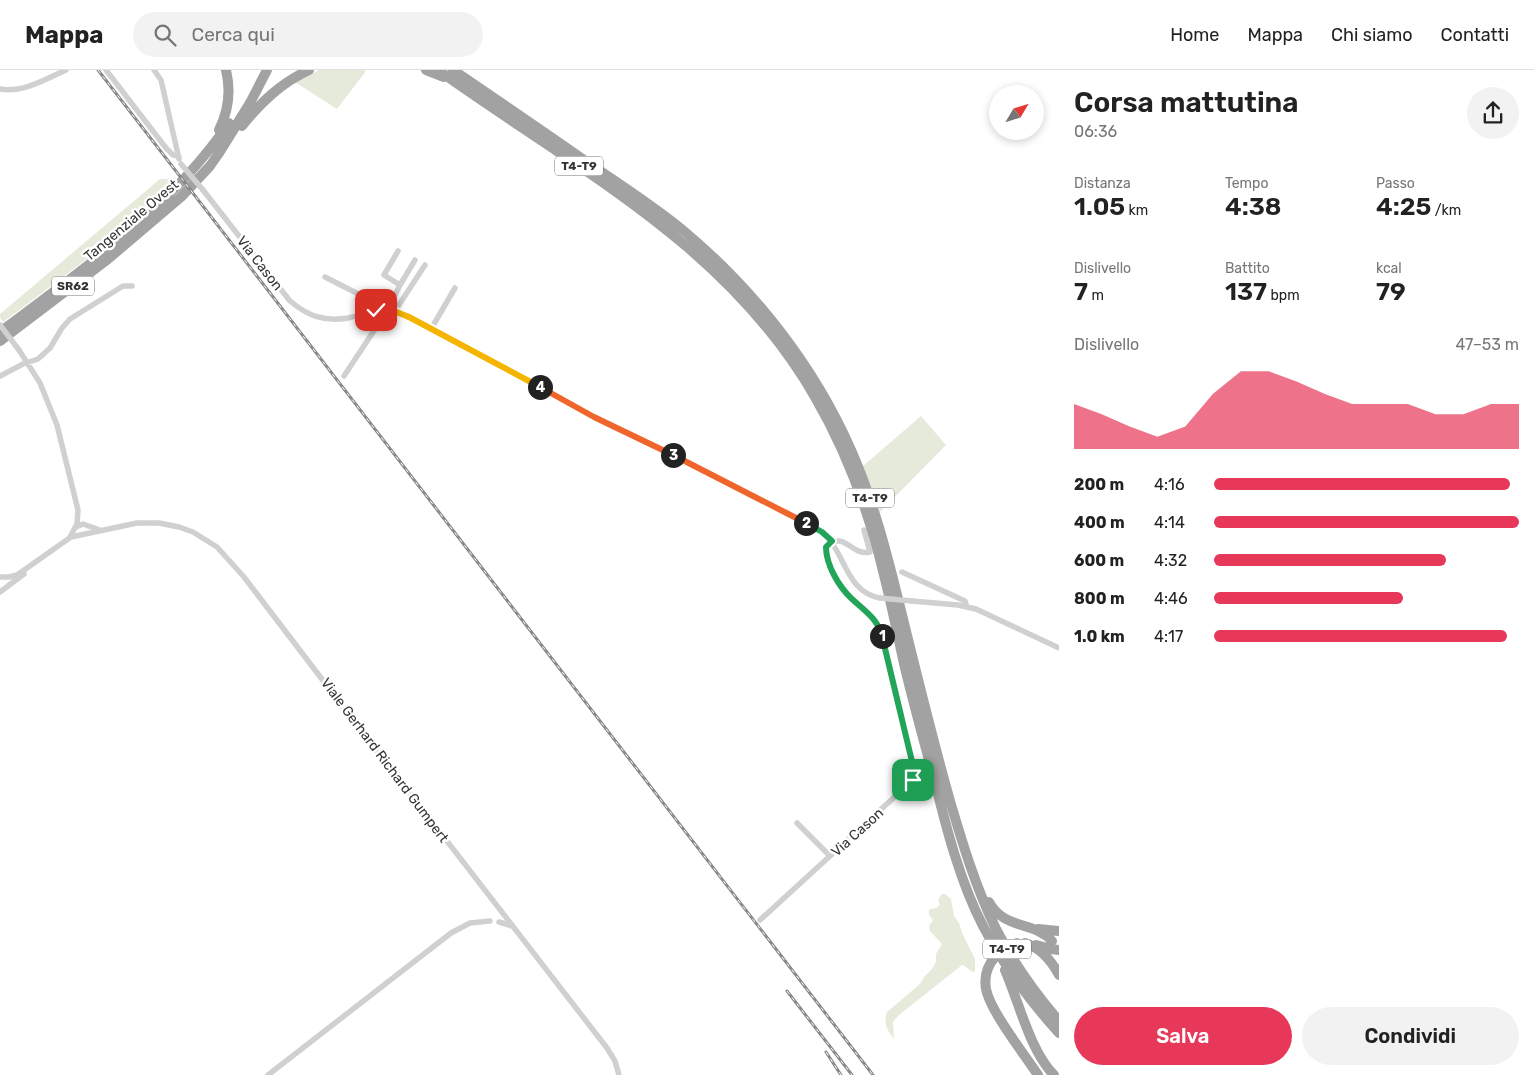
<!DOCTYPE html>
<html lang="it">
<meta charset="utf-8">
<style>
body{margin:0;font-family:Rubik,sans-serif;background:#f2f2f2;color:#222;height:100vh;display:flex;flex-direction:column;font-size:19px;white-space:nowrap}
*{box-sizing:border-box;margin:0}
p{font-size:16px;color:#767676}
.icon{flex:none;width:28px;height:28px;fill:none;stroke:currentColor;stroke-width:2;stroke-linecap:round;stroke-linejoin:round}
.map{position:relative;flex:1;overflow:hidden}
.side{display:flex;flex-direction:column;background:#fff;width:475px}
.side>*{flex:none}
.needle{width:32px;rotate:52deg}
.controls{position:absolute;left:989px;top:15px;display:grid;gap:10px}
.controls a{display:grid;place-items:center;width:55px;height:55px;border-radius:50%;background:#fff;box-shadow:0 2px 8px #0003;font-size:25px}
.pin{position:absolute;display:grid;place-items:center;width:42px;height:42px;color:#fff;margin:-21px;border-radius:10px;box-shadow:0 2px 8px #0006}
.km{position:absolute;width:25px;height:25px;margin:-12px;border-radius:50%;background:#222;color:#fff;font-size:14px;line-height:25px;text-align:center}
.round{display:grid;place-items:center;flex:none;width:52px;height:52px;border-radius:26px;background:#f2f2f2}
.headline{display:flex;align-items:center;justify-content:space-between;height:85px;padding:0 15px}
h1{font-size:28px;font-weight:600;line-height:38px}
.metrics{display:grid;grid-template-columns:repeat(3,1fr);gap:8px;height:85px;padding:5px 15px}
.metrics div{display:grid;align-content:center}
.metrics b{font-size:25px;font-weight:600}
.metrics small{font-size:14px;font-weight:400}
.metrics p{font-size:14px}
.chart{height:140px;padding:10px 15px}
.chart p{display:flex;justify-content:space-between}
.chart svg{width:100%;height:90px;margin-top:5px;fill:#e7385a;opacity:.7}
.cta{display:flex;gap:10px;margin-top:auto;padding:10px 15px}
.cta a{flex:1;height:58px;border-radius:30px;background:#e7385a;color:#fff;font-size:20px;font-weight:600;line-height:58px;text-align:center}
.cta a+a{background:#f2f2f2;color:#222}
ul{padding:0 15px;list-style:none;font-size:16px}
li{display:grid;grid-template-columns:80px 60px 1fr;align-items:center;height:38px}
li i{height:12px;border-radius:6px;background:#e7385a}
header{display:flex;align-items:center;gap:30px;box-sizing:border-box;height:70px;padding:0 25px;background:#fff;border-bottom:1px solid #e0e0e0}
header strong{font-size:24px}
nav{display:flex;gap:28px;margin-inline-start:auto;font-size:18px}
.search{width:350px;height:45px;background:#f2f2f2;display:flex;align-items:center;gap:12px;box-sizing:border-box;padding:0 18px;border-radius:28px;color:#767676;font-size:19px}
main{display:flex;flex:1;min-height:0}
.map>svg:first-child{display:block}
</style>
<header>
<strong>Mappa</strong>
<div class="search"><svg class="icon" aria-label="search" viewBox="0 0 24 24"><circle cx="10" cy="10" r="6"/><path d="M15 15l6 6"/></svg>Cerca qui</div>
<nav><a>Home</a><a>Mappa</a><a>Chi siamo</a><a>Contatti</a></nav>
</header>
<main>
<div class="map">
<svg width="1059" height="1005" viewBox="0 0 1059 1005">
<rect width="100%" height="100%" fill="#fff"/>
<path fill="#e5eadb" d="M319 0H363L366 1 337 39 295 12Z
M160 109H170L174 112C122 165 62 208 3 252L0 248V244Z
M921 346 946 375 880 442 863 396Z
M942 824H945L951 829 954 846 959 853 962 863 975 889V900L974 902C969 901 967 896 962 895L899 945 893 952 894 969C887 960 883 953 887 942L920 914 924 907 932 899 936 892V884L942 874 930 861 929 856 933 850C930 846 927 844 930 839L936 838 940 835 938 830Z"/>
<g fill="none" stroke-linecap="round" stroke-linejoin="round">
<path stroke="#d0d0d0" stroke-width="5.5" d="M106 0 166 78 173 85 179 87
M154 0 161 10 179 89
M0 19C23 23 46 9 66 0
M203 120 290 231C308 246 324 252 348 248 359 245 368 243 379 245L387 241
M325 207 386 238
M400 215 415 190
M389 241 391 233 400 215 384 205 398 181
M395 241 425 195
M371 243 381 239 393 241 407 247 458 272 594 347 690 394 822 462C846 482 845 522 880 528
M431 259 455 218
M19 280 40 313 57 355 78 440 77 454 70 467
M0 306 23 294 38 289 50 278 62 258 70 249 123 216H132
M344 306 383 247V244
M76 457 83 454 100 460
M902 502 965 531 967 537
M0 507H9L17 505 71 467 137 453H159L179 457 193 462 217 477 244 507 344 638 607 978 615 991 619 1005
M0 522 24 504
M912 531 958 535 976 539 1059 578
M797 753 830 786
M760 850 913 710 915 704 881 561C872 546 860 539 849 526 837 513 826 494 826 477 844 459 852 487 870 482L864 460
M499 852 512 856
M268 1005 451 863 470 853 490 851"/>
<path stroke="#a2a2a2" stroke-width="10" d="M426 0 444 7
M438 0C576 99 727 174 815 327 847 382 869 442 884 505 892 536 898 567 905 598 914 635 924 672 934 708 946 757 960 812 983 856 1003 894 1030 931 1059 963
M453 0C500 32 547 64 594 97 624 117 656 138 685 162 755 221 814 296 851 380 875 434 889 492 903 549 918 610 933 671 950 731 963 775 976 818 996 859 1013 892 1035 923 1059 951
M242 56C261 32 281 13 309 0
M219 60C229 40 231 21 226 0
M0 262C83 200 170 139 229 53
M0 271 108 189 181 127 210 96 219 83 250 33 267 0
M989 832C1004 860 1034 851 1052 871
M1038 859 1059 861
M1025 873C1041 878 1051 890 1059 905
M1036 875 1051 879 1059 880
M995 887C987 896 984 907 986 919 990 941 1025 985 1038 1005
M1005 900C1019 932 1030 981 1054 1005"/>
<g stroke="#888" stroke-width="3">
<path id="rail" d="M98 0 873 1005
M787 921 852 1005
M826 982 841 1005"/>
</g>
<use href="#rail" stroke="#fff" stroke-width="1" stroke-dasharray="4" stroke-linecap="butt"/>
<path stroke="#d0d0d0" stroke-width="5.5" d="M181 94 203 120
M0 255 19 280
M880 528 912 531"/>
<path stroke="#a2a2a2" stroke-width="10" d="M995 887 1005 878 1017 873"/>
</g>
<g fill="none" stroke-linecap="round" stroke-linejoin="round">
<g stroke="#fff" stroke-width="10">
<path id="split-1" d="M882 566 915 704 913 710"/>
</g>
<g stroke="#fff" stroke-width="10">
<path id="split-2" d="M806 453 822 462 832 471 826 477C826 495 839 517 852 529 864 540 878 549 882 566"/>
</g>
<g stroke="#fff" stroke-width="10">
<path id="split-3" d="M673 385 806 453"/>
</g>
<g stroke="#fff" stroke-width="10">
<path id="split-4" d="M540 317 594 347 673 385"/>
</g>
<g stroke="#fff" stroke-width="10">
<path id="split-5" d="M409 247 540 317"/>
</g>
<g stroke="#fff" stroke-width="10">
<path id="split-6" d="M376 240C386 237 399 243 409 247"/>
</g>
<use href="#split-1" stroke="#22a559" stroke-width="6"/>
<use href="#split-2" stroke="#22a559" stroke-width="6"/>
<use href="#split-3" stroke="#f0652b" stroke-width="6"/>
<use href="#split-4" stroke="#f0652b" stroke-width="6"/>
<use href="#split-5" stroke="#f5b400" stroke-width="6"/>
<use href="#split-6" stroke="#f5b400" stroke-width="6"/>
</g>
<g text-anchor="middle" stroke-width="5" stroke-linejoin="round" paint-order="stroke">
<g fill="#fff" stroke="#707070" stroke-width="1">
<rect x="555" y="86.5" width="48" height="19" rx="4"/>
<rect x="52" y="206.5" width="42" height="19" rx="4"/>
<rect x="846" y="418.5" width="48" height="19" rx="4"/>
<rect x="983" y="869.5" width="48" height="19" rx="4"/>
</g>
<g font-size="12" font-weight="bold" fill="#333">
<text x="579" y="100">T4-T9</text>
<text x="73" y="220">SR62</text>
<text x="870" y="432">T4-T9</text>
<text x="1007" y="883">T4-T9</text>
</g>
<g font-size="14" fill="#333" stroke="#fff">
<text transform="translate(131 150) rotate(-40)" y="5">Tangenziale Ovest</text>
<text transform="translate(260 193) rotate(52)" y="5">Via Cason</text>
<text transform="translate(385 690) rotate(53)" y="5">Viale Gerhard Richard Gumpert</text>
<text transform="translate(857 762) rotate(-42)" y="5">Via Cason</text>
</g>
</g>
</svg>
<div class="controls">
<a><svg class="needle" viewBox="-14 -14 28 28"><path d="M0-13l5 13h-10z" fill="#e53935"/><path d="M0 13l5-13h-10z" fill="#767676"/></svg></a>
</div>
<div class="pin" style="left:913px;top:710px;background:#1e9e55"><svg class="icon" aria-label="arrive" viewBox="0 0 24 24"><path d="M6 21V4h12l-3 4 3 4H6"/></svg></div>
<div class="pin" style="left:376px;top:240px;background:#d93025"><svg class="icon" aria-label="check" viewBox="0 0 24 24"><path d="M5 12l5 5 9-10"/></svg></div>
<b class="km" style="left:882px;top:566px">1</b>
<b class="km" style="left:806px;top:453px">2</b>
<b class="km" style="left:673px;top:385px">3</b>
<b class="km" style="left:540px;top:317px">4</b>
</div>
<section class="side">
<div class="headline"><div><h1>Corsa mattutina</h1><p>06:36</p></div><a class="round"><svg class="icon" aria-label="share" viewBox="0 0 24 24"><path d="M12 15V3M7 8l5-5 5 5M5 13v7h14v-7"/></svg></a></div>
<div class="metrics">
<div><p>Distanza</p><b>1.05<small> km</small></b></div>
<div><p>Tempo</p><b>4:38</b></div>
<div><p>Passo</p><b>4:25<small> /km</small></b></div>
</div>
<div class="metrics">
<div><p>Dislivello</p><b>7<small> m</small></b></div>
<div><p>Battito</p><b>137<small> bpm</small></b></div>
<div><p>kcal</p><b>79</b></div>
</div>
<div class="chart"><p><span>Dislivello</span>47–53 m</p>
<svg viewBox="0 0 160 44" preserveAspectRatio="none"><path d="M0 44V22L10 27L20 33L30 38L40 33L50 17L60 6L70 6L80 11L90 17L100 22L110 22L120 22L130 27L140 27L150 22L160 22V44z"/></svg>
</div>
<ul>
<li><b>200 m</b>4:16<i style="width:97%"></i></li>
<li><b>400 m</b>4:14<i style="width:100%"></i></li>
<li><b>600 m</b>4:32<i style="width:76%"></i></li>
<li><b>800 m</b>4:46<i style="width:62%"></i></li>
<li><b>1.0 km</b>4:17<i style="width:96%"></i></li>
</ul>
<div class="cta"><a>Salva</a><a>Condividi</a></div>
</section>
</main>
